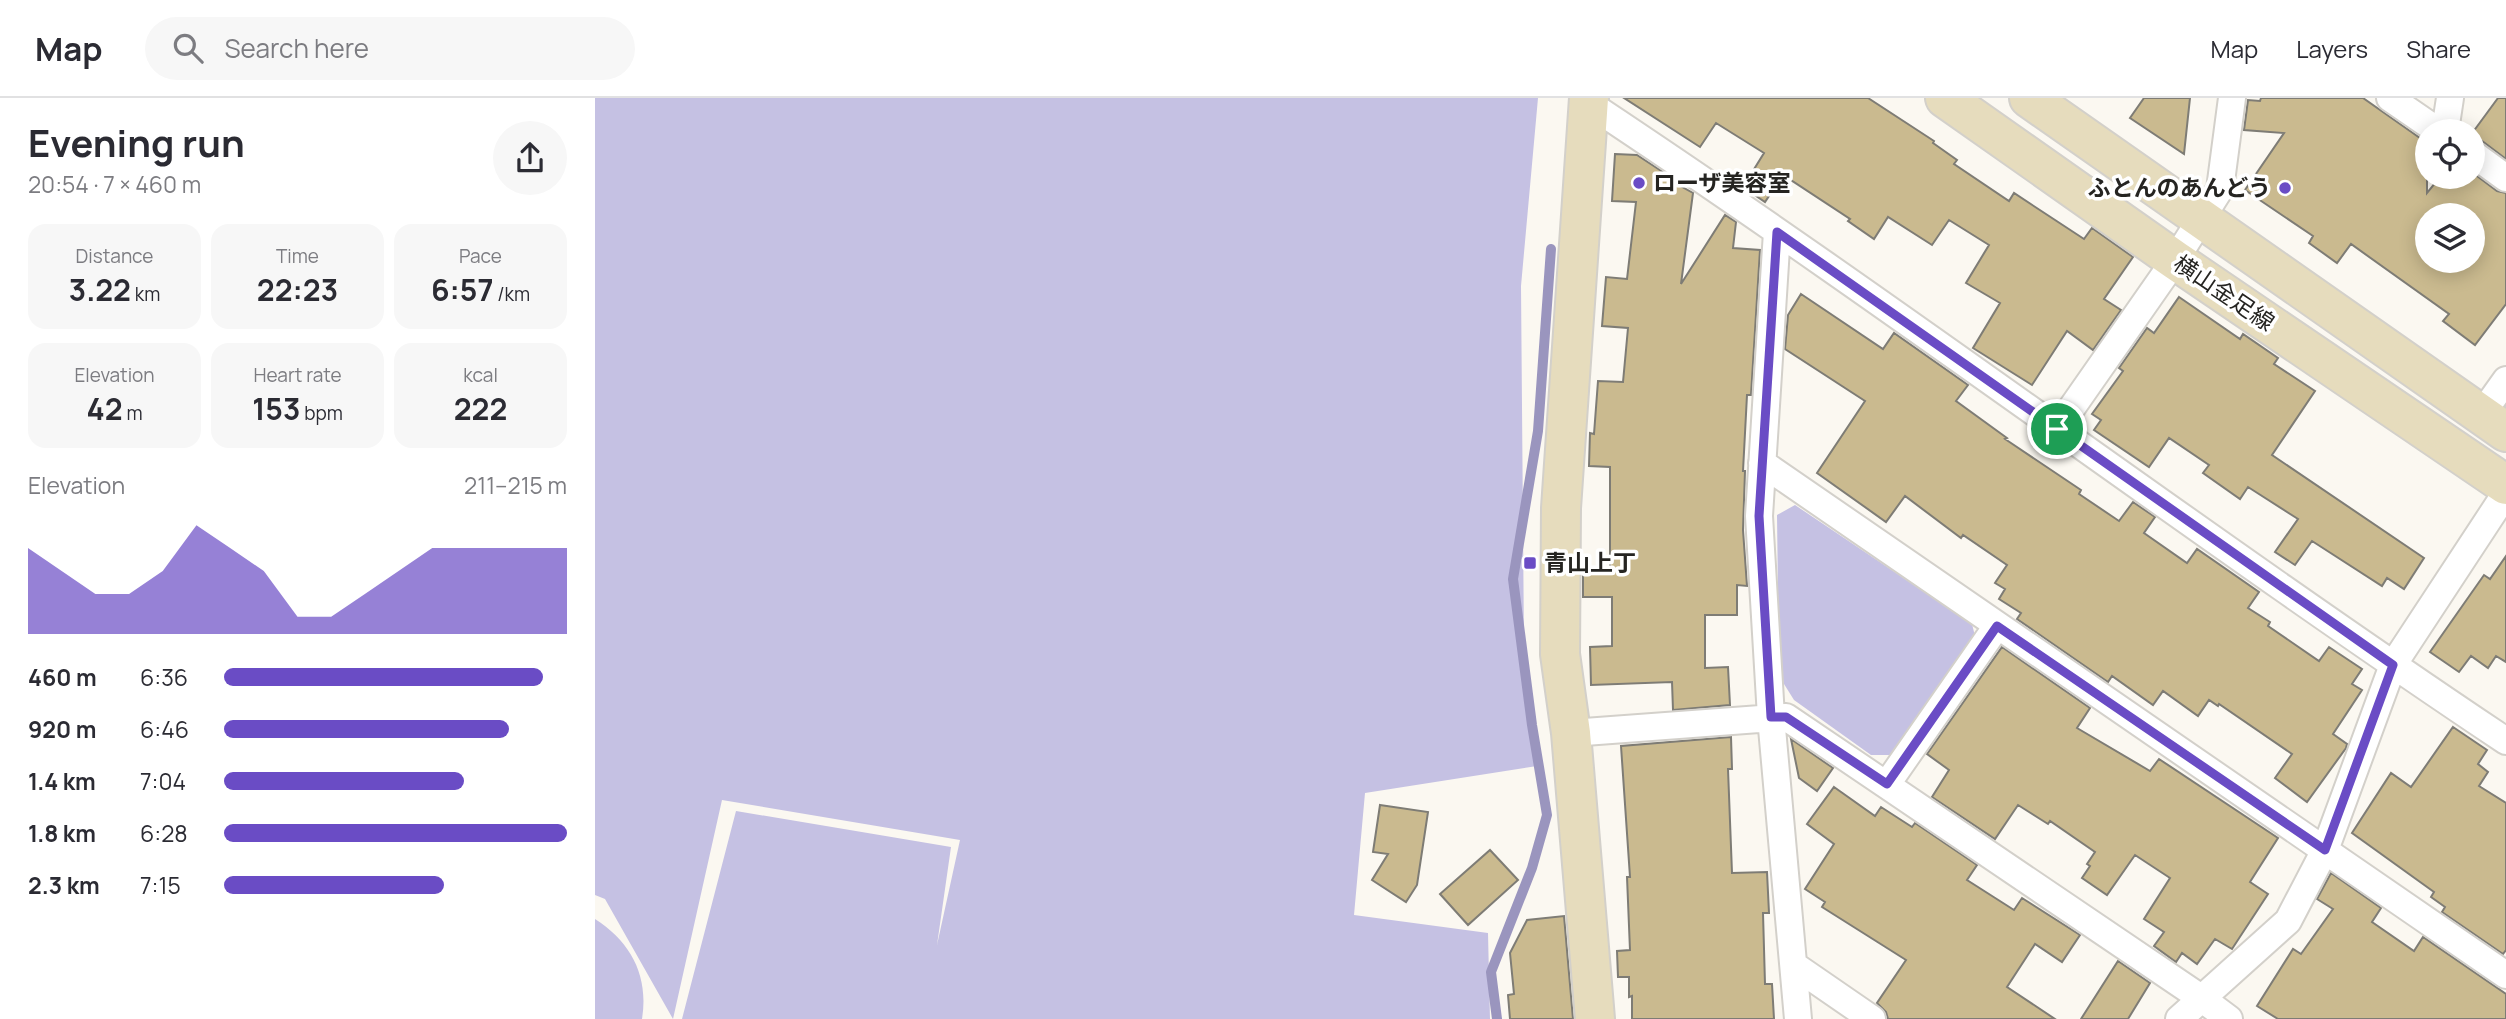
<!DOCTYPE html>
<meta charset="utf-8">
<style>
body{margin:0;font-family:Manrope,"Noto Sans JP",sans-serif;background:#f7f7f7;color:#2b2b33;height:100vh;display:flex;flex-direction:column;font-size:26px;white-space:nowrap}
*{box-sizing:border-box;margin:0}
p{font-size:23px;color:#7c7c81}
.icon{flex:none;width:38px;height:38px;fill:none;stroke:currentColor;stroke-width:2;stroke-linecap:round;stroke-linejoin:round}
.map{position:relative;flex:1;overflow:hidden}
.drawer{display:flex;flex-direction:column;background:#fff;width:595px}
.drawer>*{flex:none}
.tools{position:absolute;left:1820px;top:21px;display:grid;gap:14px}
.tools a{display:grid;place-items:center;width:70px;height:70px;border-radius:50%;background:#fff;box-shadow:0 4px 18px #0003;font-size:35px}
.pin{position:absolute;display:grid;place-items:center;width:60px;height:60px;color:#fff;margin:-30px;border:4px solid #fff;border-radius:50%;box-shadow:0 2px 7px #0007}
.round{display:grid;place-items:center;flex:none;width:74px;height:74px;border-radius:37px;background:#f7f7f7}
.overview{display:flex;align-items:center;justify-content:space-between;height:119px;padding:0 28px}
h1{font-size:38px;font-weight:700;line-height:52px}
.metrics{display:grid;grid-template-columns:repeat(3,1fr);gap:10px;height:119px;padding:7px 28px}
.metrics div{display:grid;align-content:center;border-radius:18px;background:#f7f7f7;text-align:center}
.metrics b{font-size:30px;font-weight:700}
.metrics small{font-size:19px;font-weight:400}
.metrics p{font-size:19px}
.chart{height:196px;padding:14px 28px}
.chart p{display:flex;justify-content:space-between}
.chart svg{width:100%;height:126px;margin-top:7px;fill:#6a4cc5;opacity:.7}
ul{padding:0 28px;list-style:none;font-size:23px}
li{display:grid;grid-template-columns:112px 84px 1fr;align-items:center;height:52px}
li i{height:18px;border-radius:9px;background:#6a4cc5}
header{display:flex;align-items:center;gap:42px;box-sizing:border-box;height:98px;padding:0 35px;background:#fff;border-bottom:2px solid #e1e1e2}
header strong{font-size:33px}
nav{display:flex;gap:38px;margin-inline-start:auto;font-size:24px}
.search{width:490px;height:63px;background:#f7f7f7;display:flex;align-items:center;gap:18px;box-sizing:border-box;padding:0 24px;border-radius:38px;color:#7c7c81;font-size:26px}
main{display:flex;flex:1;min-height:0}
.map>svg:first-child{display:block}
</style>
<header>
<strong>Map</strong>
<div class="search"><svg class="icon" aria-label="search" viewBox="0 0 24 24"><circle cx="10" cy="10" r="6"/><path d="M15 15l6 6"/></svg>Search here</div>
<nav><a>Map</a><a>Layers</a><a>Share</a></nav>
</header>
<main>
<section class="drawer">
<div class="overview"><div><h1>Evening run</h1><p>20:54 · 7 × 460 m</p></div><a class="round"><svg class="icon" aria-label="share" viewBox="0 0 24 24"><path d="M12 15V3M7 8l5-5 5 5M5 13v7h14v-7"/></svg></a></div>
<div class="metrics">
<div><p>Distance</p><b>3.22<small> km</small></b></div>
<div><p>Time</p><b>22:23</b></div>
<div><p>Pace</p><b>6:57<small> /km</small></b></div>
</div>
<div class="metrics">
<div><p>Elevation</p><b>42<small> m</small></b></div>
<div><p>Heart rate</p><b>153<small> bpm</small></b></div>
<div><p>kcal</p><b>222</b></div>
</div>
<div class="chart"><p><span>Elevation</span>211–215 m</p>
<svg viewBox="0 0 160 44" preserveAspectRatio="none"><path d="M0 44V14L10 22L20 30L30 30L40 22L50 6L60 14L70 22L80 38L90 38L100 30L110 22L120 14L130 14L140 14L150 14L160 14V44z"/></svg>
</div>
<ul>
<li><b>460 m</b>6:36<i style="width:93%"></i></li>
<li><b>920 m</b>6:46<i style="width:83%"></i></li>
<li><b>1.4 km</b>7:04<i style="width:70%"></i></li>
<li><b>1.8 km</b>6:28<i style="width:100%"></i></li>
<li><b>2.3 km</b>7:15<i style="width:64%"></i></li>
</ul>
</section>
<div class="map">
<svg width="1911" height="921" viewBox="0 0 1911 921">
<rect width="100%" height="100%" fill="#fbf8f1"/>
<path fill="#c5c1e3" d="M0 0H943L926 188 929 549 942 668 770 695 759 817 893 835 895 921H87L141 713 356 749 342 847 365 742 127 702 78 921 10 801 0 797Z
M1200 407 1377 526 1380 538 1295 657H1276L1199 602 1184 578 1182 417Z
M0 821C36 844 54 878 47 921H0Z"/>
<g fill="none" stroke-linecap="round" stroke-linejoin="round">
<path stroke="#9a95be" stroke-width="10" d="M902 921 896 874 937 770 952 717 937 627 918 481 943 333 956 151"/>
</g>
<path fill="#caba8f" stroke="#7e7c75" stroke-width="2" fill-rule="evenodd" d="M1029 0H1273L1339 43 1338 45 1362 62 1359 66 1414 103 1419 95 1489 141 1497 130 1538 159 1509 201 1526 212 1498 252 1472 233 1437 287 1378 250 1405 205 1371 185 1394 147 1354 122 1337 147 1293 119 1279 141 1253 123 1255 121 1188 77 1170 104 1148 89 1169 55 1121 25 1105 49Z
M1549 0H1595L1589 56 1535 20Z
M1666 0H1768L1832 45V95L1845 79H1878V75L1902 93 1911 95V206L1880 247 1848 223 1854 216 1756 146 1742 165 1714 145 1718 138 1650 92 1689 35 1649 32 1653 2 1665 3ZM1832 117H1878V163H1832Z
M1903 0H1911V61L1887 43 1878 41V34Z
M1020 56 1042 57 1083 84 1082 86 1098 95 1086 186 1130 117 1141 124 1138 150 1165 152 1156 297H1152L1148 373H1150L1148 432 1152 488 1142 487V517H1110V570L1133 569 1135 607 1078 612 1077 584 996 587 995 549 1017 548V499H988V473H1015V369L994 368 995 335 999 336 1003 283 1028 284 1033 230 1007 228 1011 179 1032 181 1041 104 1017 103Z
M1206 196 1288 251 1299 235 1373 287 1361 303 1412 340 1410 341 1486 392 1484 396 1524 423 1538 404 1560 419 1549 435 1592 465 1602 451 1664 494 1653 510 1675 524 1673 528 1724 563 1734 549 1767 571 1757 586 1767 592 1738 636 1752 646 1751 650 1712 704 1680 680 1697 656 1624 606 1623 608 1614 602 1603 618 1568 593 1558 607 1517 578 1513 584 1422 521 1426 515 1404 501 1410 491 1400 485 1412 467 1368 437 1366 440 1310 398 1291 424 1222 375 1270 303 1190 251 1193 217Z
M1584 199 1645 241 1648 236 1683 260 1679 266 1720 293 1677 357 1829 460 1809 491 1792 480 1787 488 1717 443 1700 467 1680 454 1703 421 1653 389 1645 401 1608 375 1614 367 1574 340 1554 369 1499 332 1506 322 1497 316 1528 273 1524 270 1552 230 1559 235Z
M1911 458V564L1901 558 1893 570 1876 558 1864 574 1835 554 1889 477 1895 481Z
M1407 549 1495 610 1482 630 1555 673 1564 661 1683 740 1655 784 1673 796 1637 851 1620 841 1602 866 1587 855 1581 864 1559 848 1569 834 1549 821 1575 780 1540 757 1512 797 1487 780 1495 768 1492 766 1500 754 1455 723 1453 726 1423 707 1400 741 1337 699 1354 672 1332 656Z
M1858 629 1892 652 1883 666 1893 674 1884 688 1911 705V852L1908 856 1847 814 1850 809 1836 799 1839 794 1757 735 1796 675 1816 689Z
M1136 639 1137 671H1133L1137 775 1172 774 1174 815H1168L1170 886H1177L1179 921H1037V898L1034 899V879H1023L1022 853 1035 852 1032 779H1035L1026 648Z
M1196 641 1238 670 1222 693 1204 680Z
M1239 689 1280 718 1286 709 1317 729 1320 725 1382 767 1372 782 1419 812 1427 800 1485 837 1467 864 1440 846 1412 889 1460 921H1293L1291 914 1282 905 1311 862 1227 809 1230 804 1210 791 1239 746 1212 726Z
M785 707 833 714 822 787 811 804 777 782 793 756 778 754Z
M895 752 923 782 873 827 845 796Z
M1736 775 1786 810 1777 824 1819 853 1828 839 1911 896V921H1683L1662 908 1698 851 1706 856 1738 811 1722 801Z
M969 818 978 921H915L913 897 919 896 915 855 932 822Z
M1523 863 1555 885 1533 921H1486Z"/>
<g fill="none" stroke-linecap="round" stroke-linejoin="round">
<g stroke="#d3d0ca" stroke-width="30">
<path id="street" d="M1795 0 1843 33
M993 5C1304 211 1601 436 1911 643
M1850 33 1855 0
M1878 56 1911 80
M1182 134 1164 418 1176 619 1203 921
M1886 317 1911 282
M1462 331 1580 162 1625 91 1637 0
M1167 365 1911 877
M976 635 1191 619 1606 900 1634 921
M1292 686 1402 528
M1200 868 1277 921
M1584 921 1693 823 1730 752 1798 567 1911 395"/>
</g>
<g stroke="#d3d0ca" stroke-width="42">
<path id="secondary" d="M994 0 966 410 965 556 976 635 1000 921
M1350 0 1580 162 1911 387
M1434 0 1911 334"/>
</g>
<use href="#street" stroke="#fff" stroke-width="26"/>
<use href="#secondary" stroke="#e6dcbd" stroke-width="38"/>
</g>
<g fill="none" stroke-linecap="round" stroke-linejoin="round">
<g stroke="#fff" stroke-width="14">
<path id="route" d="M1182 134 1798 567 1730 752 1402 528 1292 686 1191 619H1176L1164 418Z"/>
</g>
<use href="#route" stroke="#6a4cc5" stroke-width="9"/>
</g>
<g fill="#6a4cc5" stroke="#fff" stroke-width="2.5">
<circle cx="1044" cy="85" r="7"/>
<circle cx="1690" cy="90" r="7"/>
<rect x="928" y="458" width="14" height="14" rx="3.5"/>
</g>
<g text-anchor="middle" stroke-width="7" stroke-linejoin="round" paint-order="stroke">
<g font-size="23" font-weight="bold" fill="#252421" stroke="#fff" text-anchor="start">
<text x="1058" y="93">ローザ美容室</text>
<text x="1676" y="98" text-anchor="end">ふとんのあんどう</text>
<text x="949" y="473">青山上丁</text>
</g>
<g font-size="23" fill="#252421" stroke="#fff">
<text transform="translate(1629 195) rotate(34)" y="8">横山金足線</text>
</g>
</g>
</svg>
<div class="tools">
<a><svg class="icon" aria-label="locate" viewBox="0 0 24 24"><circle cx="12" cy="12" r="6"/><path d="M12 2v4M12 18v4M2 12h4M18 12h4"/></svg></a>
<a><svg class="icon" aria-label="layers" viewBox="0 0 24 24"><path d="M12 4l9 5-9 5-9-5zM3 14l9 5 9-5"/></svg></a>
</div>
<div class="pin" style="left:1462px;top:331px;background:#1e9e55"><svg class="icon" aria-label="arrive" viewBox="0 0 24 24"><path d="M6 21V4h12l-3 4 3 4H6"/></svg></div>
</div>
</main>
